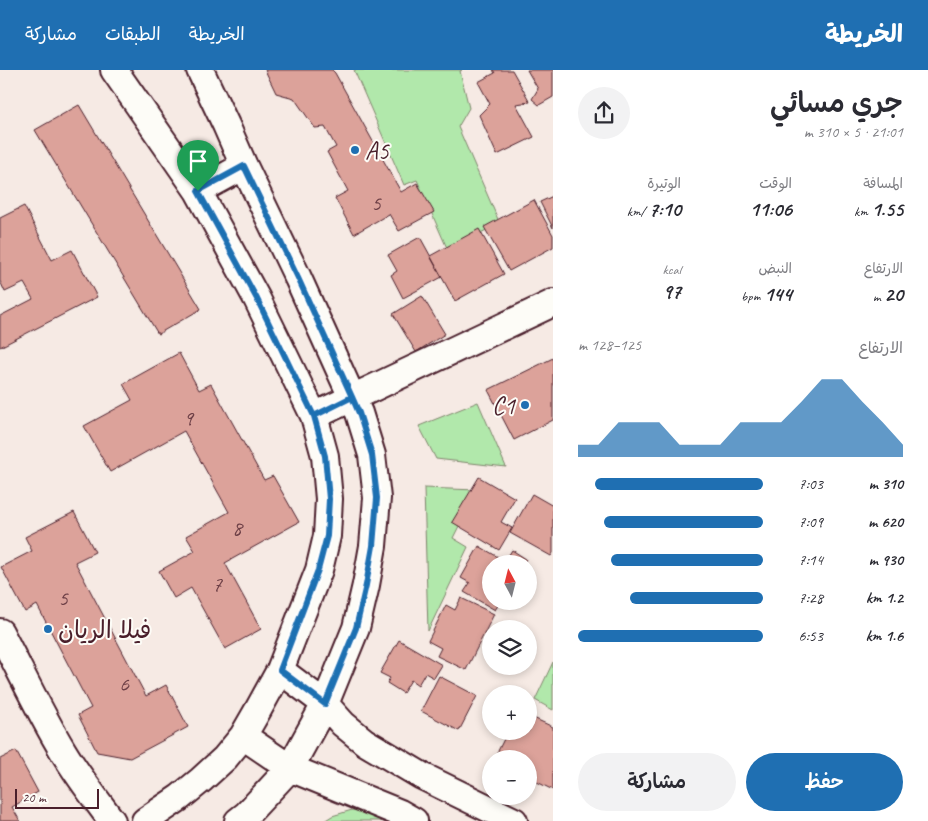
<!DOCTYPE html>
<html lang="ar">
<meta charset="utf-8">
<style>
body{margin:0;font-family:Caveat,"Playpen Sans Arabic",sans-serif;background:#f2f2f3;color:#2b2b33;direction:rtl;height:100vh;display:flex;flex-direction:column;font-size:19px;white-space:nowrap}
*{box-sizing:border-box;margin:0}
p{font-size:16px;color:#7c7c81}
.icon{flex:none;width:28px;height:28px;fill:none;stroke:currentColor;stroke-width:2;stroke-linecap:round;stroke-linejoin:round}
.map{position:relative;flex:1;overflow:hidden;direction:ltr}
.side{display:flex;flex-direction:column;background:#fff;width:375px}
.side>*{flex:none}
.needle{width:32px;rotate:353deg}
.tools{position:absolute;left:482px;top:485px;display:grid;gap:10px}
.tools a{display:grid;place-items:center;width:55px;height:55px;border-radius:50%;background:#fff;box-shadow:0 2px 8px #0003;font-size:25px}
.scale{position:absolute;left:15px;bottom:12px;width:84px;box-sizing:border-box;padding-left:5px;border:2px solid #4a1f2b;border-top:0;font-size:14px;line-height:18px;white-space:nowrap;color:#4a1f2b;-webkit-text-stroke:4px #fdfcf7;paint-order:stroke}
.pin{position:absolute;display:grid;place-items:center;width:42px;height:42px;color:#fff;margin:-51px -21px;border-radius:50% 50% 50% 0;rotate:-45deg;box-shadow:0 0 5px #0007}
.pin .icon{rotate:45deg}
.round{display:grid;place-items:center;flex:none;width:52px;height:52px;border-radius:26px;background:#f2f2f3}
.headline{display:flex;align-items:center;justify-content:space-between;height:85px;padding:0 25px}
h1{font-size:28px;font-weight:600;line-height:38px}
.metrics{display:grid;grid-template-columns:repeat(3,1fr);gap:8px;height:85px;padding:5px 25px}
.metrics div{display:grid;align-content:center}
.metrics b{font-size:21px;font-weight:600}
.metrics small{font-size:14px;font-weight:400}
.metrics p{font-size:14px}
.chart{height:140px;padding:10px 25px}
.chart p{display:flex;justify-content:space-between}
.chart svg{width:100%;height:90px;margin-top:5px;fill:#1f6fb2;opacity:.7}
.cta{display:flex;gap:10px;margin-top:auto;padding:10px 25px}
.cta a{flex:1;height:58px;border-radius:30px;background:#1f6fb2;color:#fff;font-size:20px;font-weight:600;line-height:58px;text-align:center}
.cta a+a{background:#f2f2f3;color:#2b2b33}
ul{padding:0 25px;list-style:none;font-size:16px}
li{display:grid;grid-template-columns:80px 60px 1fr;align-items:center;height:38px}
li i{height:12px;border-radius:6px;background:#1f6fb2}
header{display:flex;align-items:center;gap:30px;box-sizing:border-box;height:70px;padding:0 25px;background:#1f6fb2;color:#fff}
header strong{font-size:24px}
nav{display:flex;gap:28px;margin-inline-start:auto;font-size:18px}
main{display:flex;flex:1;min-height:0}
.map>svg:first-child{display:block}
</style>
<header>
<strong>الخريطة</strong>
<nav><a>الخريطة</a><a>الطبقات</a><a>مشاركة</a></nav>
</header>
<main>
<section class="side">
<div class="headline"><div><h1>جري مسائي</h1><p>21:01 · 5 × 310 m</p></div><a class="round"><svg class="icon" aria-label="share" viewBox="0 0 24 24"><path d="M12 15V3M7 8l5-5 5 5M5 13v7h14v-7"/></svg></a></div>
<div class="metrics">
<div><p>المسافة</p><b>1.55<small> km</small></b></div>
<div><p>الوقت</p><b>11:06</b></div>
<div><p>الوتيرة</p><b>7:10<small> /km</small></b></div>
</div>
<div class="metrics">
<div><p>الارتفاع</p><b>20<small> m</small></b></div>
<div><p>النبض</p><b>144<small> bpm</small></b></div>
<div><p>kcal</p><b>97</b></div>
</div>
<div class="chart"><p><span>الارتفاع</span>125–128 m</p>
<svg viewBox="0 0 160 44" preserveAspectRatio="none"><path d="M0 44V38L10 38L20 27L30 27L40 27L50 38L60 38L70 38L80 27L90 27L100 27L110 17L120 6L130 6L140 17L150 27L160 38V44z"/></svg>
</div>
<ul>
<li><b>310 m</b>7:03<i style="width:91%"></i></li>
<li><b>620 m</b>7:09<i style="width:86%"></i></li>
<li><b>930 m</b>7:14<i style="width:82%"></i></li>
<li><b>1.2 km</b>7:28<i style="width:72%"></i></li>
<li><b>1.6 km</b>6:53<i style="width:100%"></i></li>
</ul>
<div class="cta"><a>حفظ</a><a>مشاركة</a></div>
</section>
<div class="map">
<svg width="553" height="751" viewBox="0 0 553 751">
<rect width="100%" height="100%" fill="#f6eae4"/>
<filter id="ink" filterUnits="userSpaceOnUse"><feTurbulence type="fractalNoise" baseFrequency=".02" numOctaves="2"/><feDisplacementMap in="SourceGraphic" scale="10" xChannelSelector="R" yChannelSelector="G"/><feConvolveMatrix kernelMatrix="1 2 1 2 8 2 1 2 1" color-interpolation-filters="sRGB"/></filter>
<g filter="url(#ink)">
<path fill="#b1e8ab" stroke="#7e846b" d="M354 0H462L460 1 469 38 458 57 500 154 447 178 417 110 404 115Z
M478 332 506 397 436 389 419 356Z
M424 418 477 420 453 468 468 477 428 561Z
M553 592V640L535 630Z
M352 740 372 744 385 751H324L332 746Z"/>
<path fill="#dca29a" stroke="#4a1f2b" d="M265 0H332L335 3 401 122 417 113 434 142 399 161 389 144 354 164 335 128 348 121 327 82 336 77 325 57 315 58 294 28 276 23Z
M493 0H512L530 32 516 34 534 67 497 85 479 45 490 34 478 12 495 3Z
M527 0H553V27L539 35 532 29 538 19Z
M79 35 201 239 158 264 35 60Z
M553 126V158L540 132Z
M534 130 553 165V177L509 201 484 157Z
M24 136 52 190 72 180 97 227 0 277V246L33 229 24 213 5 222 0 211V148Z
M479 159 504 204 455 231 430 186Z
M420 167 442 207 403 228 391 205 397 201 388 185Z
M422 226 445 264 416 282 393 244Z
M179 283 199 320 211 314 264 410 273 406 299 452 225 493 261 559 225 579 191 518 174 528 159 501 195 481 186 466 229 442 184 361 110 402 84 356 132 330 123 314Z
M553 288V350L514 370 488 320Z
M479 407 515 428 501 452 512 458 499 480 452 452Z
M532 424 553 436V483L551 486 510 463Z
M74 442 95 482 75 492 146 626 166 615 188 657 130 688 97 682 78 645 91 638 37 535 25 542 1 497 32 481 25 467Z
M479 476 505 491 512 480 526 489 523 494H491V531H501L495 540 464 522 470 513 461 508Z
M461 528 494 544 466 600 437 586 441 578 428 571 446 535 455 540Z
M399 570 442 595 434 608 425 603 418 615 411 610 403 623 387 613 390 608 380 603Z
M439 606 477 626 459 661 421 641Z
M529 646 553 657V720L529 708V689H509L497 683 508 661H529Z
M16 681 38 722 12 737 20 751H0V689Z"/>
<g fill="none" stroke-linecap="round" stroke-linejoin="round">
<g stroke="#4a1f2b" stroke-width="30">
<path id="minor" d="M114 0 198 121 257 229 314 346 325 386 329 429 327 466 319 500 280 600 258 640 243 666 225 688 201 710 179 728 145 751
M200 0 226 55 244 96 298 208 359 343 372 385 377 428 373 476 366 515 356 558 325 634 290 698 247 744 238 751
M198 121 244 96
M314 346 553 233
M0 562C21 602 40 643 63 681 78 706 95 728 112 751
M280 600 325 634 343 654 365 672 422 706 514 751
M243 666 290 698 400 743 414 751"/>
</g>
<use href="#minor" stroke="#fdfcf7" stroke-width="26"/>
</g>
</g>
<g fill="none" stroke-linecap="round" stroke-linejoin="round" filter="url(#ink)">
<g stroke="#fff" stroke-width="10">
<path id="route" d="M198 121 257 229 314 346 352 327 359 343 372 385 377 428 373 476 366 515 356 558 325 634 280 600 318 500 327 466 329 429 325 386 314 346 352 327 298 208 244 96 198 121"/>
</g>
<use href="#route" stroke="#1f6fb2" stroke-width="6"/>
</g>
<g fill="#1f6fb2" stroke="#fdfcf7" stroke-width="2">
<circle cx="355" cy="80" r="5"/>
<circle cx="525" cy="335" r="5"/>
<circle cx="48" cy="559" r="5"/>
</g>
<g text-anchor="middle" stroke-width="4" stroke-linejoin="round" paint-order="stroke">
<g font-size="22" fill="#6e4047">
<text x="376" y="140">5</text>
<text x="188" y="355">9</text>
<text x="237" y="465">8</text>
<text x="217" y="521">7</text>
<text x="63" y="535">5</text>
<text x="124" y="621">6</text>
</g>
<g font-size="25" fill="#4a1f2b" stroke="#fdfcf7" text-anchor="start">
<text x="365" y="89">A5</text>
<text x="515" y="344" text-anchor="end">C1</text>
<text x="58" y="568">فيلا الريان</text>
</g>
</g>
</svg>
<div class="tools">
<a><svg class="needle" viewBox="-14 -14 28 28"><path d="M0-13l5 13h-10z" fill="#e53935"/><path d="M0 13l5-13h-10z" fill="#7c7c81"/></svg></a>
<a><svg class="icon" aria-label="layers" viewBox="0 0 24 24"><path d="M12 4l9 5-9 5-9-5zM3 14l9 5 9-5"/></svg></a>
<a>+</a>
<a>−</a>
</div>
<div class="scale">20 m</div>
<div class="pin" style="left:198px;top:121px;background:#1e9e55"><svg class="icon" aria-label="arrive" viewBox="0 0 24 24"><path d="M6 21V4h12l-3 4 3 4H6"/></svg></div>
</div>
</main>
